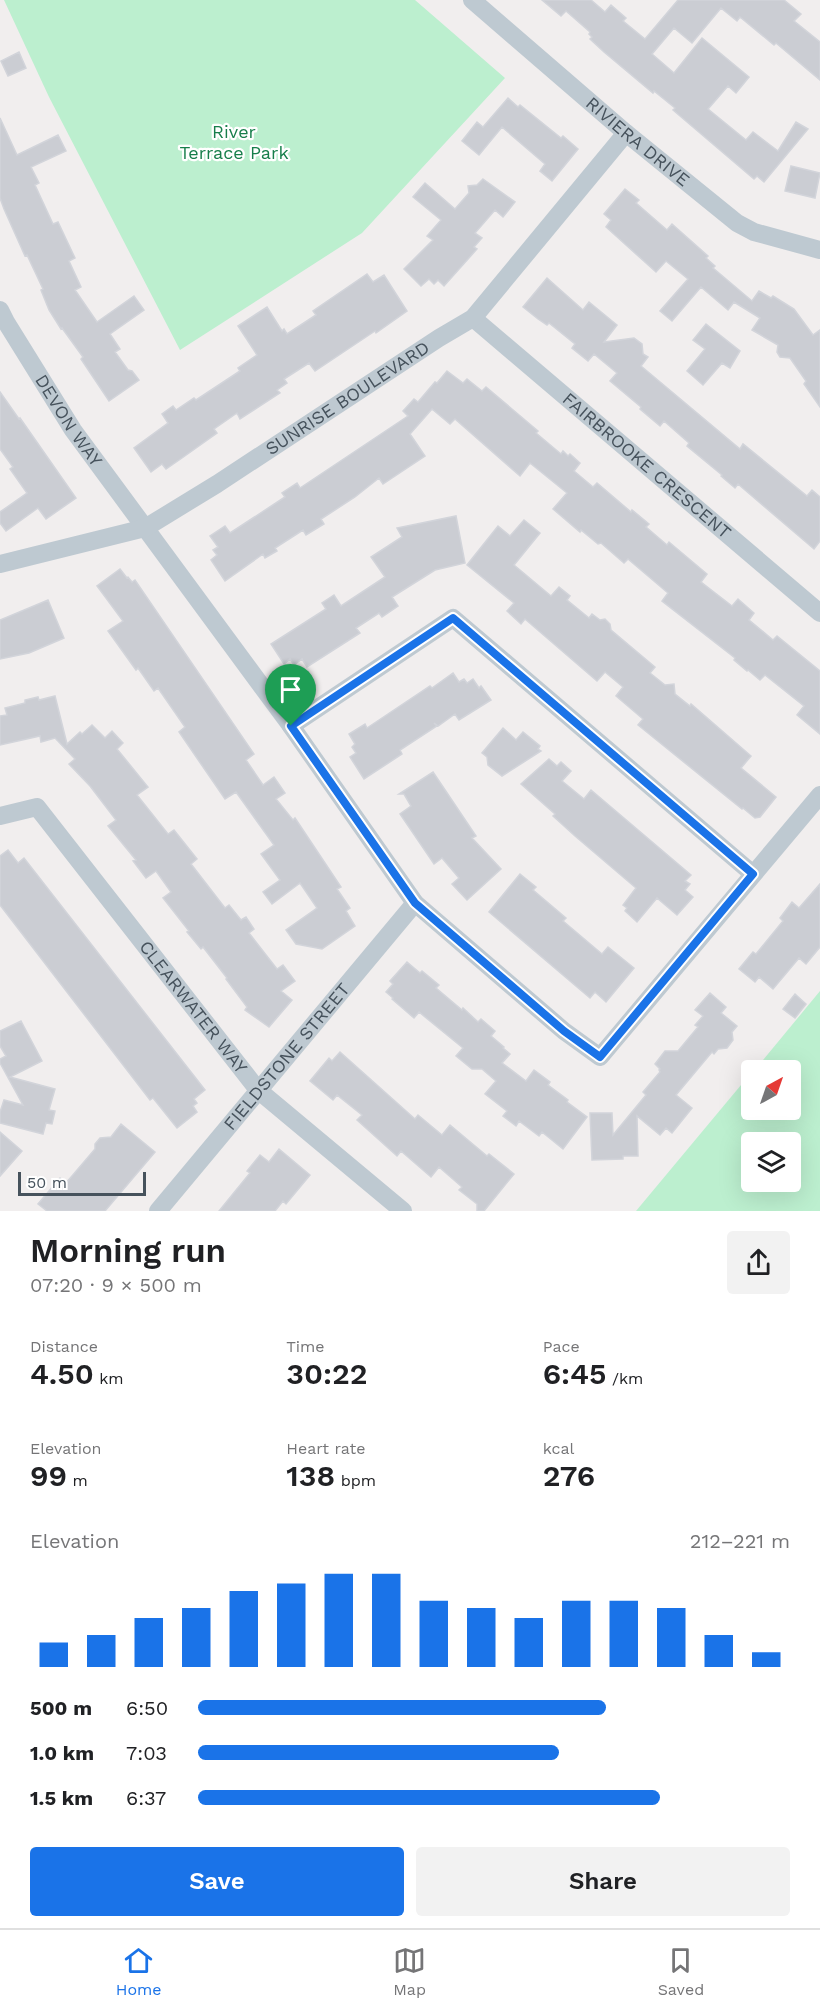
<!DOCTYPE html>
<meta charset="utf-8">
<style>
body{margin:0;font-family:"Work Sans",sans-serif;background:#f2f2f2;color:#202124;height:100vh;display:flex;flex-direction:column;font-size:22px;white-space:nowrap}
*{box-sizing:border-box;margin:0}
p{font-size:20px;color:#757577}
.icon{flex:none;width:33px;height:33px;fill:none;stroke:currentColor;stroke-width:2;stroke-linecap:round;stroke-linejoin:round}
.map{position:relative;height:1211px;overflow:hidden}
.side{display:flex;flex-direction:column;background:#fff;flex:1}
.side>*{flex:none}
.needle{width:39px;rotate:40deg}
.tools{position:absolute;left:741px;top:1060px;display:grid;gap:12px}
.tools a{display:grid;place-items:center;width:60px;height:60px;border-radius:6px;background:#fff;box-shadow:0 6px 24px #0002;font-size:30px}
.scale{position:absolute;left:18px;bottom:15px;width:128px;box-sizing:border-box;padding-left:6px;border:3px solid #46525c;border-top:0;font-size:16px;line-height:21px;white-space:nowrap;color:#46525c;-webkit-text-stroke:4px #fff;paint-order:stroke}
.pin{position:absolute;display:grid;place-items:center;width:51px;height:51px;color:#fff;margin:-62px -26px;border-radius:50% 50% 50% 0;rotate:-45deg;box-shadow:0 0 6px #0007}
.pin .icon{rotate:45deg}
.round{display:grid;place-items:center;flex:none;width:63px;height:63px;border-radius:6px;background:#f2f2f2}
.head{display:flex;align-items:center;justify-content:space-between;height:102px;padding:0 30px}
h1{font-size:33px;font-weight:600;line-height:45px}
.metrics{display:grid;grid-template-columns:repeat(3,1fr);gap:9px;height:102px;padding:6px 30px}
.metrics div{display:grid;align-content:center}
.metrics b{font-size:30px;font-weight:600}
.metrics small{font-size:16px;font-weight:400}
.metrics p{font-size:16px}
.chart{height:168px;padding:12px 30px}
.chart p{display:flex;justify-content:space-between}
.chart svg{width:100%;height:108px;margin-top:6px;stroke:#1a73e8;stroke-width:6}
.button{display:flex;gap:12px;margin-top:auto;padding:12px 30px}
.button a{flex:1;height:69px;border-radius:6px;background:#1a73e8;color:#fff;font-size:24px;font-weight:600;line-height:69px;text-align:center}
.button a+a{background:#f2f2f2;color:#202124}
ul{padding:0 30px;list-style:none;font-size:20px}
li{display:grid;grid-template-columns:96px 72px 1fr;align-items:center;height:45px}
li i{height:15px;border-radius:8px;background:#1a73e8}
.menu{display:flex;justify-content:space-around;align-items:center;height:84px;border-top:2px solid #e0e0e0;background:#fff;font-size:16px;color:#757577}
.menu a{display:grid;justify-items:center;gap:3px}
.menu .on{color:#1a73e8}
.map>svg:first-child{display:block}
</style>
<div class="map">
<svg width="820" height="1211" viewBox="0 0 820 1211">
<rect width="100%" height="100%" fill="#f1eeee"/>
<path fill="#bcefcf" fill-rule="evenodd" d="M4 0H415L505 78 362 233 180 350 49 97Z
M820 991V1211H636L751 1073 752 1110H790V1071H754ZM752 1143H790V1182H752Z"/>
<path fill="#cbcdd3" stroke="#d2d4da" stroke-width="1.5" d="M542 0H591L605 12 611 5 626 18 623 21 645 39 678 0H784L801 14 794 21 820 42V80L776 43 774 45 740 17 737 21 721 8 692 43 674 28 652 54 674 73 702 38 749 77 736 93 728 86 708 109 746 140 753 132 778 151 796 122 808 129 764 182 757 176 754 179 673 110 675 108 654 91 653 93 604 52 590 39 592 37 589 34 590 32 566 11 561 16Z
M19 52 26 68 8 76 1 61Z
M508 98 518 107 520 105 561 138 563 136 578 149 552 181 540 171 545 164 502 127 479 155 462 141 477 122 483 127Z
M0 118 17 155 58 135 66 151 31 167 39 183 35 185 53 224 58 222 75 258 69 261 81 287 75 290 97 322 134 296 144 310 110 334 120 349 115 352 128 370 132 371 139 380 109 401 81 359 83 357 62 328 61 329 49 310 41 290 43 289 27 255 25 256 4 209 0 198Z
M791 166 820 173 815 198 785 191Z
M483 179 515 202 503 217 495 210 475 233 482 238 474 247 477 249 444 286 438 280 434 284 429 279 421 286 404 269 433 240 427 236 441 220 413 197 425 183 455 209 469 193 468 186 477 185Z
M625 189 639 200 636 203 667 230 672 224 708 256 706 258 715 266 713 268 752 301 759 291 771 298 773 296 794 309 813 335 820 330V407L804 384 806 381 790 358 780 357 777 352 778 345 752 330 760 318 734 302 728 310 701 287 672 321 660 311 688 279 666 261 656 272 606 227 611 220 604 214Z
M367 274 373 282 384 275 407 311 376 333 375 331 315 371 309 363 284 379 287 383 277 390 280 393 240 419 237 413 214 429 217 433 182 458 166 469 162 464 151 472 134 448 168 423 162 414 173 406 176 410 194 398 196 400 240 371 238 368 257 355 238 326 267 307 282 331 284 329 287 334 316 315 313 311Z
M547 278 583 310 589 302 617 325 604 342 634 338 642 344 643 354 648 357 641 366 740 449 743 444 807 496 812 490 820 497V541L814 549 738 484 735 488 721 476 722 475 687 446 689 443 664 421 660 426 640 409 641 407 610 381 617 373 594 354 588 361 572 348 575 344 549 323 547 325 538 319 523 307Z
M706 324 740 351 730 368 722 363 703 385 687 371 705 349 693 340Z
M447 371 463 383 467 379 482 391 486 387 538 431 536 433 561 454 563 451 568 456 570 454 580 463 574 471 593 487 597 483 631 512 632 510 649 524 646 527 667 545 669 542 707 574 701 582 732 606 738 599 754 613 749 620 773 640 777 636 820 671V734L797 715 804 706 765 675 760 680 748 670 747 671 734 660 735 658 662 601 668 593 628 559 624 563 601 543 598 544 581 530 580 532 553 509 567 493 530 463 520 476 455 419 450 424 432 409 410 434 425 456 383 484 379 478 355 497 321 519 324 524 306 535 303 530 275 548 277 551 265 558 263 554 225 581 211 560 217 555 213 550 218 547 210 536 225 526 230 533 285 497 282 493 297 483 300 488 408 416 403 411 414 399 418 402 435 382 437 383Z
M0 392 19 419 20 418 76 498 46 519 38 508 6 531 0 523V512L27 493 10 469 13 467 0 449Z
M456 516 465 563 435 570 392 597 398 606 382 617 379 613 356 628 360 633 307 667 302 659 294 665 290 659 284 664 271 644 326 609 322 603 334 595 341 606 385 577 371 557 402 537 397 528Z
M524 520 540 533 514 565 551 596 559 587 570 596 567 600 589 618 592 614 600 620 605 619 610 624 611 630 655 667 650 673 665 685 674 684 675 694 690 706 691 704 751 756 741 768 776 797 760 817 755 818 743 808 742 809 638 725 643 719 616 696 623 687 605 672 597 681 525 619 521 624 507 611 514 603 467 565 498 526 510 536Z
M120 569 127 578 128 577 132 582 135 580 254 754 246 760 263 785 274 777 285 793 276 799 293 820 295 818 341 887 337 889 350 908 346 911 355 926 322 949 296 944 286 930 317 908 300 883 272 904 263 892 280 880 261 854 274 845 236 792 225 799 179 732 185 727 158 688 154 691 138 668 136 670 108 631 123 621 97 586Z
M48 600 64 638 29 653 0 659V620Z
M453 673 459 682 464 679 467 683 473 679 479 688 481 686 491 700 459 720 455 714 438 726 434 723 437 726 400 750 402 754 364 779 350 757 356 753 352 747 355 744 349 734 365 724 367 728 430 686 432 688Z
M55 696 67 744 80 732 82 734 92 725 105 738 112 731 123 743 117 749 148 787 137 795 168 834 174 830 197 859 191 864 225 908 229 905 241 920 246 917 254 929 249 933 277 969 283 965 295 981 281 991 292 1000 269 1027 245 1010 247 1007 226 979 227 978 203 947 201 949 187 932 189 931 163 898 171 892 156 871 146 878 133 861 136 860 108 826 116 820 90 786 69 764 75 759 55 738 41 742 40 736 0 745V716L7 715 5 708 25 703V700L38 697 39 700Z
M503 728 516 740 523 732 540 746 538 749 541 751 502 776 488 765 487 757 482 753Z
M549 759 557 766 561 762 571 771 562 781 584 799 591 790 691 875 685 881 690 884 685 890 693 897 677 915 657 898 637 922 625 911 627 908 623 905 636 888 575 836 553 816 555 814 521 784Z
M433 772 476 836 472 838 501 869 467 900 452 884 459 878 442 858 434 864 400 814 411 806 404 794H399Z
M8 850 18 863 24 858 205 1090 194 1099 197 1103 193 1106 197 1112 177 1128 153 1098 150 1100 0 905V856Z
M520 874 536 887 533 890 566 918 563 921 602 954 608 947 634 968 606 1002 595 992 590 998 489 912Z
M820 884V947L806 964 799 958 773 989 759 977 755 982 739 969 753 952 756 954 783 921 780 918 792 902 799 908Z
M407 962 420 973 422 971 439 985 436 988 462 1010 463 1008 478 1022 481 1019 495 1031 491 1036 504 1047 503 1048 510 1054 502 1063 526 1081 534 1070 550 1082 548 1085 568 1100 567 1102 587 1117 563 1149 542 1132 539 1136 519 1121 516 1126 503 1116 507 1111 485 1094 496 1081 482 1069H472L456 1056 463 1048 419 1012 414 1018 392 999 393 998 386 992 393 984 390 981Z
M710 993 726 1007 721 1013 737 1026 732 1032 733 1040 727 1048 718 1049 714 1054 712 1052 676 1095 692 1108 672 1133 666 1128 660 1135 637 1116 638 1156H623V1159L592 1160 590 1113H612L613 1135 646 1095 643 1092 660 1072 659 1070 660 1069 655 1064 665 1051H678L698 1027 695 1025 703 1016 695 1010Z
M795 994 806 1004 795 1018 783 1009Z
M21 1021 42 1061 10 1077 55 1089 49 1110 55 1111 52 1124 46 1123 43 1134 0 1123V1112L4 1100 23 1105 0 1063V1059L6 1056 0 1046V1031Z
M340 1052 415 1119 418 1115 442 1135 450 1125 487 1156 489 1154 514 1174 484 1211H477V1204L459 1190 462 1187 439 1167 431 1177 401 1151 397 1156 357 1120 362 1115 337 1095 333 1100 310 1081 329 1058 332 1061Z
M121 1124 155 1152 105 1211H47L38 1204 60 1178 66 1183 95 1149V1144L100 1138 111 1137Z
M0 1132 22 1151 0 1176Z
M279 1149 310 1175 286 1204 283 1201 275 1211H219L250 1173 247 1171 260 1155 269 1162Z"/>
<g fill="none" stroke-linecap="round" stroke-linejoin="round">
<g stroke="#bec9d1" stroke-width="18">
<path id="s1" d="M472 0 626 133 737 223 754 232 820 250"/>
<path id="s2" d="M0 310 6 322 73 430 291 726 415 903 564 1031 600 1057 820 795"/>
<path id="s3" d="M473 318 820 613"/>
<path id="s4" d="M0 564 145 528 217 484 439 338 473 318 626 133"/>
<path d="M291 726 453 618 753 874"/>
<path id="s5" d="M0 816 37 807 258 1090 403 1211"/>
<path id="s6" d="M158 1211 415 903"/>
</g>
</g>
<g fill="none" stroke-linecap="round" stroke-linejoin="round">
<g stroke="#fff" stroke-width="12">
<path id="route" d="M453 618 753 874 600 1057 564 1031 415 903 291 726Z"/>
</g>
<use href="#route" stroke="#1a73e8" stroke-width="8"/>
</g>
<g text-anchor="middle" stroke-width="4.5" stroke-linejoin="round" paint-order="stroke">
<g font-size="18" fill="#167e4a" stroke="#fff">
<text x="234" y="138">River<tspan x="234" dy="21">Terrace Park</tspan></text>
</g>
<g font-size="18" fill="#46525c" stroke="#fff">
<text dy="6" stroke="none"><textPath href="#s1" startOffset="218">RIVIERA DRIVE</textPath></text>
<text dy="6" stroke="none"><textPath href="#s4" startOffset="390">SUNRISE BOULEVARD</textPath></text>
<text dy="6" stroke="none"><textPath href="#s2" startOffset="130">DEVON WAY</textPath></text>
<text dy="6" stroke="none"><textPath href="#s3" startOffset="228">FAIRBROOKE CRESCENT</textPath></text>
<text dy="6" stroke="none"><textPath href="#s5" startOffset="292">CLEARWATER WAY</textPath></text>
<text dy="6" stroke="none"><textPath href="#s6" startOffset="201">FIELDSTONE STREET</textPath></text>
</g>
</g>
</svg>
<div class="tools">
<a><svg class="needle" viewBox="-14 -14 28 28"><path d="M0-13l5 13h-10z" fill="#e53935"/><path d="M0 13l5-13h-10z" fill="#757577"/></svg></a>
<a><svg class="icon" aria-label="layers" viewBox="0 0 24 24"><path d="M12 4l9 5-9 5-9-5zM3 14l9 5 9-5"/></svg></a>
</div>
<div class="scale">50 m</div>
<div class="pin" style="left:291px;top:726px;background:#1e9e55"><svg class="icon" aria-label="arrive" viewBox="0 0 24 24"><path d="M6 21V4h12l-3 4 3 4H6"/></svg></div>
</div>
<section class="side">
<div class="head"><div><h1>Morning run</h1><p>07:20 · 9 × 500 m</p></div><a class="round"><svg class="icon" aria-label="share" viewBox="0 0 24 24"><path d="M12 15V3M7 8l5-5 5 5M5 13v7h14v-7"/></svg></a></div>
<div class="metrics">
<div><p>Distance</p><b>4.50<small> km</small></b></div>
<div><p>Time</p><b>30:22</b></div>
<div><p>Pace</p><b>6:45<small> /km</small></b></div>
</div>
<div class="metrics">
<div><p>Elevation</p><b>99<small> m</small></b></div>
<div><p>Heart rate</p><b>138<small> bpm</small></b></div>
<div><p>kcal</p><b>276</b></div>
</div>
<div class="chart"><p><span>Elevation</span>212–221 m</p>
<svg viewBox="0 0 160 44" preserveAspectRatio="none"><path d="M5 44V34M15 44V31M25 44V24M35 44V20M45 44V13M55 44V10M65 44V6M75 44V6M85 44V17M95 44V20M105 44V24M115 44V17M125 44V17M135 44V20M145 44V31M155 44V38"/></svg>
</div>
<ul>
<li><b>500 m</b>6:50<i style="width:69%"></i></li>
<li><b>1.0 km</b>7:03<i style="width:61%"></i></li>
<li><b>1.5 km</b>6:37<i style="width:78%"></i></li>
</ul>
<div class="button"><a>Save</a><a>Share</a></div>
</section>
<nav class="menu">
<a class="on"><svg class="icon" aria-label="home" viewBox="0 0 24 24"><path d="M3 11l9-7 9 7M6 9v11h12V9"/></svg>Home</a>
<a><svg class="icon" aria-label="map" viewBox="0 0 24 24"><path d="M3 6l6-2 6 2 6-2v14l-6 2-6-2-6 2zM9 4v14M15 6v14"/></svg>Map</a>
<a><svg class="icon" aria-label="saved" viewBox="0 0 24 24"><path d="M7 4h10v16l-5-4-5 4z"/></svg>Saved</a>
</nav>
